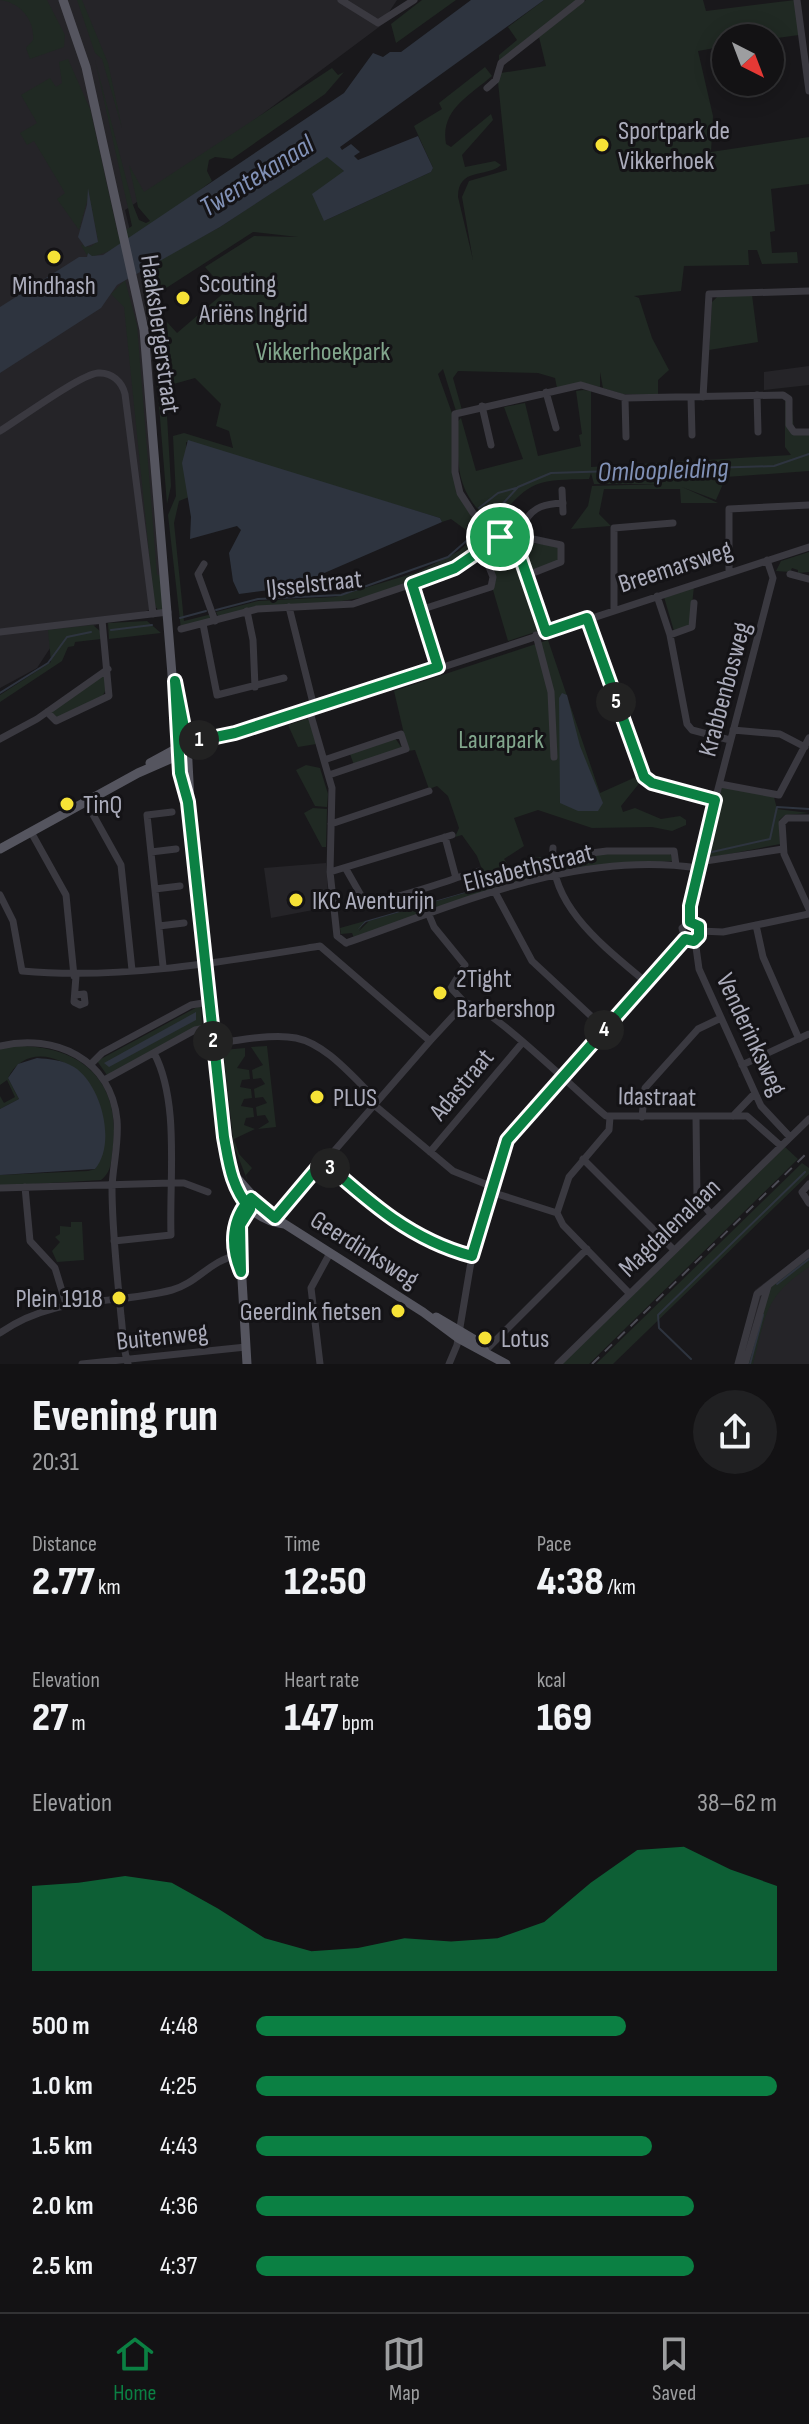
<!DOCTYPE html>
<meta charset="utf-8">
<style>
body{margin:0;font-family:"Sofia Sans Condensed",sans-serif;background:#202022;color:#f1f3f6;height:100vh;display:flex;flex-direction:column;font-size:30px;white-space:nowrap}
*{box-sizing:border-box;margin:0}
p{font-size:26px;color:#9d9ea0}
.icon{flex:none;width:44px;height:44px;fill:none;stroke:currentColor;stroke-width:2;stroke-linecap:round;stroke-linejoin:round}
.map{position:relative;height:1364px;overflow:hidden}
.details{display:flex;flex-direction:column;background:#131214;flex:1}
.details>*{flex:none}
.needle{width:52px;rotate:138deg}
.controls{position:absolute;left:712px;top:24px;display:grid;gap:16px}
.controls a{display:grid;place-items:center;width:72px;height:72px;border-radius:50%;background:#131214;box-shadow:0 4px 20px #0003,0 0 0 2px #323234;font-size:40px}
.pin{position:absolute;display:grid;place-items:center;width:68px;height:68px;color:#fff;margin:-34px;border:4px solid #fff;border-radius:50%;box-shadow:0 2px 8px #0007}
.km{position:absolute;width:40px;height:40px;margin:-20px;border-radius:50%;background:#222;color:#fff;font-size:22px;line-height:40px;text-align:center}
.round{display:grid;place-items:center;flex:none;width:84px;height:84px;border-radius:42px;background:#202022}
.head{display:flex;align-items:center;justify-content:space-between;height:136px;padding:0 32px}
h1{font-size:44px;font-weight:800;line-height:60px}
.figures{display:grid;grid-template-columns:repeat(3,1fr);gap:12px;height:136px;padding:8px 32px}
.figures div{display:grid;align-content:center}
.figures b{font-size:40px;font-weight:800}
.figures small{font-size:22px;font-weight:400}
.figures p{font-size:22px}
.chart{height:224px;padding:16px 32px}
.chart p{display:flex;justify-content:space-between}
.chart svg{width:100%;height:144px;margin-top:8px;fill:#0b8043;opacity:.7}
ul{padding:0 32px;list-style:none;font-size:26px}
li{display:grid;grid-template-columns:128px 96px 1fr;align-items:center;height:60px}
li i{height:20px;border-radius:10px;background:#0b8043}
.dock{display:flex;justify-content:space-around;align-items:center;height:112px;border-top:2px solid #323234;background:#131214;font-size:22px;color:#9d9ea0}
.dock a{display:grid;justify-items:center;gap:4px}
.dock .selected{color:#0b8043}
.map>svg:first-child{display:block}
</style>
<div class="map">
<svg width="809" height="1364" viewBox="0 0 809 1364">
<rect width="100%" height="100%" fill="#19181b"/>
<path fill="#252428" d="M0 0H397L379 27 206 156 125 210 146 296 151 340 157 432 151 436 167 605 58 636 37 668 0 688Z
M809 366V385L764 390V372Z
M326 863 329 907 271 918 264 868Z
M809 1249V1364H736L755 1290Z"/>
<path fill="#202923" d="M0 0H47L65 35 64 47 30 59 26 48 33 40C35 18 18 2 0 0Z
M77 0H82L108 63 122 128 102 59 95 53Z
M422 0H456L396 43 391 24Z
M544 0H577L499 62V55L517 40 508 27Z
M586 0H703L706 11 795 0 799 35 770 39 726 38V46L698 51 713 116 711 152 809 137V184L771 189 775 231 770 232 772 253 797 252 798 263 762 264 757 250H748L749 265 684 266 681 291 634 296 639 298 652 338 669 370 658 380V395L622 394 603 388 600 372V387L584 383 557 388 555 378 538 373 458 371 453 378 462 410 456 411 443 369 438 374 453 416 456 492 480 522 476 525 468 523 466 530 451 519 442 522 440 518 186 442 189 497 179 501 174 523 184 621 212 614 214 620 181 629 168 515 176 496 173 436 184 433 233 448 229 431 216 426 221 404 195 378 170 385 167 322 177 333 226 291 205 267 254 236 298 237 253 232 160 292 171 486 167 504 152 320 141 270 220 227 327 156 344 171 324 221 431 172 433 168 414 126 442 109 439 103 485 67 492 76C469 96 440 110 446 144L451 147 491 114 493 120 462 155 465 167 495 161 501 165C486 178 458 167 458 197L473 260 462 197 469 181 507 170 498 82 501 73 546 66 539 37Z
M68 59 90 109 118 235 132 226 95 60 133 205 139 220 146 223 150 221 138 207 129 165 144 192 332 68 338 75 344 72 325 94 232 159 215 157 209 160 207 171 212 181C181 204 126 253 88 257L81 245 90 247 98 241 89 194 79 230 57 199 65 193 34 141 27 145 20 133 37 123 21 95 50 78 56 87 62 83 59 62Z
M125 280 137 325 157 575H162V610L158 611 154 602 124 307 111 294Z
M752 295 758 342 709 350 712 302 718 296Z
M583 390 591 391V467L791 455 785 447V395L791 400 794 430 809 433V471L726 477 716 500 682 487 718 503H681L680 489H604L599 514 611 526 571 529 588 506 592 486 664 484H594L591 473 589 479C532 480 530 481 493 525 456 491 457 470 458 421L461 418 476 471 523 459 504 407 525 403 538 456 581 446 579 435 582 434 576 391Z
M486 527 495 538C435 600 299 607 218 616L216 612 258 601 335 597 418 572 459 551Z
M501 543 519 561 540 624 538 631 508 641 493 590 489 554Z
M529 543 558 545 560 560 530 571 521 553 522 547Z
M809 552V572L798 573V570L792 568 790 572 776 571 781 561Z
M694 586 690 625 674 631 664 597Z
M147 621 161 633 109 639 108 623Z
M93 625 100 631 101 639 75 642 74 646 68 647 62 661 0 702V695L51 662 48 630Z
M548 640 600 793 638 776 641 781 621 806 623 812 635 808 661 819 680 816 686 820V825L672 831 652 827 592 828 538 810 514 818 524 846 504 859 507 863 496 872 487 873 490 883 478 887 477 884 486 880 477 856 462 835 455 837 459 828 448 796 437 786 429 789 415 750 408 751 394 691Z
M106 673C112 705 84 707 58 718L51 712Z
M309 718 316 744 298 747 288 725Z
M395 738 402 748 354 765 350 754Z
M306 765 320 768 328 794 327 807 315 806 296 770Z
M722 787 774 797 777 809 809 813 785 815 779 820 780 844 704 859Z
M313 808 327 809 326 847H322L304 813Z
M608 853H670L673 861 557 870 559 859Z
M550 856 548 874 495 889 493 885 502 881 492 883 489 876 498 879 497 875 510 865 513 869 533 858Z
M492 885 493 890 354 938 352 933 341 934 340 928 365 921 359 931 369 921Z
M201 1005 202 1026 107 1075 97 1061Z
M17 1046C81 1046 121 1080 113 1147 111 1160 112 1172 101 1180L0 1186V1175L88 1171 95 1169C134 1086 35 1021 8 1078L19 1099 0 1109V1096L4 1103 15 1097 7 1080 0 1085V1048Z
M267 1046 276 1127 258 1129 269 1122 265 1115 257 1116 256 1107 267 1103 263 1097 255 1098 254 1089 265 1084 261 1078 253 1079 252 1070 263 1065 251 1047Z
M245 1048V1056L237 1068 249 1070 250 1079 242 1080 240 1087 251 1089 252 1098 244 1099 241 1106 253 1108 254 1117 246 1118 244 1125 255 1129 234 1139 239 1154 252 1168 246 1175 248 1182 234 1146 223 1050Z
M785 1147 798 1159 589 1364H562Z
M802 1163 809 1168V1174L613 1364H596Z
M71 1222H82L84 1260 57 1262 52 1251 60 1242 55 1237 60 1234V1226L71 1227Z
M809 1256V1267C764 1297 766 1315 753 1364H746L766 1294 774 1282Z"/>
<path fill="#2e343f" d="M471 0H544L340 147 342 150 351 144 360 152 354 156 358 160 418 136 433 168 431 172 324 221 312 194 344 171 327 157 220 227 117 285 101 308 0 373V307L79 257H87L88 253 92 256 103 255 344 93 373 53 383 57 390 52H401Z
M88 188 98 242 85 247 78 237 87 205Z
M188 440 440 518 442 522 292 587 239 594 233 581 229 553 241 530 237 526 190 539 191 517 182 463Z
M562 693 567 695 580 746 603 803 598 811H578L560 803 559 698Z
M541 860 548 863C528 866 512 879 492 885L366 922 357 930 365 921 504 881 531 862Z
M196 1012V1020L109 1067 104 1063Z
M37 1058C49 1059 63 1060 74 1067 101 1084 117 1143 95 1169L0 1175V1109L19 1099 8 1078 18 1064Z"/>
<g fill="none" stroke-linecap="round" stroke-linejoin="round">
<path stroke="#2e343f" stroke-width="2" d="M479 508 498 493 516 488
M489 519 518 487 551 473 774 466 809 454
M216 610 258 599 341 595 448 557 481 528
M180 618 206 611
M111 630 152 625
M0 693 48 663 67 637 91 632
M712 852 770 839 777 807 809 809
M777 1284 809 1259
M691 1359 659 1328 658 1315 805 1172
M750 1364 763 1315"/>
<path stroke="#3a3940" stroke-width="7" d="M341 0 378 23 414 0
M797 0 809 91
M487 88 496 80 501 63 581 0
M546 392 556 428
M757 395 758 432
M691 397 692 435
M703 397 709 294 809 291
M625 398 626 437
M482 406 491 445
M0 431C18 420 81 374 98 373 112 372 122 382 125 394L153 614
M562 490 563 512
M527 541 525 522C533 506 546 504 563 503
M513 550 533 539 561 545V562L528 575
M204 564 198 574 215 621
M729 572V509L809 505
M790 574 809 579
M412 584 438 667
M657 596 670 635 687 724 692 730 730 740
M289 607 314 707
M614 609V528L673 523
M420 610 491 587 493 577 483 552
M247 611 253 640 255 687
M587 618 644 777 652 783 715 800
M203 624 217 695 284 678
M181 629 257 609 353 604 445 573 483 552 500 537
M0 632 168 612
M546 632 521 559 473 513 460 493 455 472V414L581 385 625 398 783 395 789 399V425L794 432H809
M536 635 551 692 554 757
M670 635 692 627 694 603
M309 709 332 788 330 872 337 936 346 943
M47 712 56 721 109 696 102 620
M733 730 780 734 805 747
M0 739 37 719 108 669
M187 743 213 738
M187 751 809 547
M324 760 401 734 406 749 329 775
M720 784 779 795 809 738
M86 802 121 865 132 970
M809 818H787L782 823 784 854 809 909
M331 824 429 791
M31 832 66 895 74 976
M553 848C548 906 607 949 647 983
M151 852 176 849
M552 858 607 851H674L676 865
M699 862 783 849
M346 869 367 906C397 896 426 889 456 878L445 837
M330 872 452 835
M456 878 479 871
M155 889 180 886
M495 892 532 961 605 1029
M0 895 13 921 22 971C120 980 222 962 320 946L430 1041 465 1003 451 988 465 965 434 927 429 915
M690 922 699 862 773 578 767 560
M756 925 763 957 799 1039
M159 926 184 923
M700 931 723 932 809 914
M685 939 682 928 690 922
M695 940 699 969 761 1106 790 1137
M346 943C459 904 576 850 698 868
M163 966 147 815 172 812
M75 995 84 994 85 1003 80 1005 74 1002 76 976
M465 1003C487 1002 582 1097 606 1116H747L781 1146
M214 1043C239 1041 272 1033 296 1038 327 1044 355 1080 377 1100
M0 1046C55 1033 111 1059 117 1120 119 1143 113 1165 112 1187 112 1230 117 1273 121 1316 123 1331 123 1350 128 1364
M91 1064 102 1053 191 1005 209 1002
M742 1065 809 1034
M104 1080 195 1030 211 1027
M373 1104 453 1171 493 1187
M733 1116 755 1093
M642 1117 645 1088 698 1029 721 1018
M696 1117 697 1198 711 1214
M430 1152 523 1042
M583 1159 674 1250
M323 1161C371 1204 409 1239 472 1256
M809 1184 802 1192 809 1203
M25 1187 30 1241 55 1268 66 1304
M0 1188 171 1183H184L208 1192
M491 1192 557 1213 563 1225 629 1293
M557 1213 569 1177 609 1130 610 1117
M274 1220 430 1041
M114 1241 171 1235C169 1180 180 1102 154 1053
M0 1333C56 1294 110 1306 172 1290 196 1284 212 1259 236 1256
M485 1351 587 1249
M82 1364 246 1347
M320 1364 311 1288 330 1253
M449 1364 457 1345 472 1256 507 1140 685 939
M558 1364 809 1119
M738 1364 757 1294 809 1253
M745 1364 768 1286"/>
<path stroke="#55555f" stroke-width="9" d="M63 0 86 67 144 330 180 773 188 802
M181 708 187 743 192 840 229 1169C237 1198 253 1220 284 1224
M150 763 183 745
M0 849 138 773 184 753
M236 1177 269 1214 423 1312 458 1338 506 1364
M436 1317 475 1340 485 1351
M247 1364 239 1229 251 1207"/>
<path stroke="#4c4c55" stroke-width="2" stroke-dasharray="10 8" stroke-linecap="butt" d="M592 1364 809 1151"/>
</g>
<g fill="none" stroke-linecap="round" stroke-linejoin="round">
<g stroke="#fff" stroke-width="16">
<path id="route" d="M500 537 455 568 412 584 438 667 235 733 187 743 175 681 180 773 188 802 224 1137C229 1164 231 1186 250 1209L240 1225 241 1272C230 1246 231 1219 251 1198L275 1218 323 1161C369 1202 411 1240 472 1256L507 1140 685 939 694 941 699 936V926L690 922V906L715 800 652 783 644 777 587 618 546 632 521 559 500 537"/>
</g>
<use href="#route" stroke="#0b8043" stroke-width="10"/>
</g>
<g fill="#f6e236" stroke="#141316" stroke-width="3">
<circle cx="602" cy="145" r="8"/>
<circle cx="54" cy="257" r="8"/>
<circle cx="183" cy="298" r="8"/>
<circle cx="67" cy="804" r="8"/>
<circle cx="296" cy="900" r="8"/>
<circle cx="440" cy="993" r="8"/>
<circle cx="317" cy="1097" r="8"/>
<circle cx="119" cy="1298" r="8"/>
<circle cx="398" cy="1311" r="8"/>
<circle cx="485" cy="1338" r="8"/>
</g>
<g text-anchor="middle" stroke-width="6" stroke-linejoin="round" paint-order="stroke">
<g font-size="26" fill="#abacbb" stroke="#141316" text-anchor="start">
<text x="618" y="139">Sportpark de<tspan x="618" dy="30">Vikkerhoek</tspan></text>
<text x="199" y="292">Scouting<tspan x="199" dy="30">Ariëns Ingrid</tspan></text>
<text x="54" y="294" text-anchor="middle">Mindhash</text>
<text x="83" y="813">TinQ</text>
<text x="312" y="909">IKC Aventurijn</text>
<text x="456" y="987">2Tight<tspan x="456" dy="30">Barbershop</tspan></text>
<text x="333" y="1106">PLUS</text>
<text x="103" y="1307" text-anchor="end">Plein 1918</text>
<text x="382" y="1320" text-anchor="end">Geerdink fietsen</text>
<text x="501" y="1347">Lotus</text>
</g>
<g font-size="26" fill="#abacbb" stroke="#141316">
<text transform="translate(161 334) rotate(82)" y="9">Haaksbergerstraat</text>
<text transform="translate(675 566) rotate(-18)" y="9">Breemarsweg</text>
<text transform="translate(314 583) rotate(-6)" y="9">IJsselstraat</text>
<text transform="translate(724 689) rotate(-75)" y="9">Krabbenbosweg</text>
<text transform="translate(528 867) rotate(-14)" y="9">Elisabethstraat</text>
<text transform="translate(752 1034) rotate(65)" y="9">Venderinksweg</text>
<text transform="translate(461 1084) rotate(-50)" y="9">Adastraat</text>
<text transform="translate(657 1096) rotate(1)" y="9">Idastraat</text>
<text transform="translate(669 1227) rotate(-44)" y="9">Magdalenalaan</text>
<text transform="translate(365 1249) rotate(32)" y="9">Geerdinksweg</text>
<text transform="translate(162 1336) rotate(-6)" y="9">Buitenweg</text>
</g>
<g font-size="26" fill="#81a68c" stroke="#141316">
<text x="323" y="360">Vikkerhoekpark</text>
<text x="501" y="748">Laurapark</text>
</g>
<g font-size="28" font-style="italic" fill="#8191b6" stroke="#141316">
<text transform="translate(256 175) rotate(-32)" y="10">Twentekanaal</text>
<text transform="translate(663 469) rotate(-2)" y="10">Omloopleiding</text>
</g>
</g>
</svg>
<div class="controls">
<a><svg class="needle" viewBox="-14 -14 28 28"><path d="M0-13l5 13h-10z" fill="#e53935"/><path d="M0 13l5-13h-10z" fill="#9d9ea0"/></svg></a>
</div>
<div class="pin" style="left:500px;top:537px;background:#1e9e55"><svg class="icon" aria-label="arrive" viewBox="0 0 24 24"><path d="M6 21V4h12l-3 4 3 4H6"/></svg></div>
<b class="km" style="left:199px;top:740px">1</b>
<b class="km" style="left:213px;top:1041px">2</b>
<b class="km" style="left:330px;top:1168px">3</b>
<b class="km" style="left:604px;top:1030px">4</b>
<b class="km" style="left:616px;top:702px">5</b>
</div>
<section class="details">
<div class="head"><div><h1>Evening run</h1><p>20:31</p></div><a class="round"><svg class="icon" aria-label="share" viewBox="0 0 24 24"><path d="M12 15V3M7 8l5-5 5 5M5 13v7h14v-7"/></svg></a></div>
<div class="figures">
<div><p>Distance</p><b>2.77<small> km</small></b></div>
<div><p>Time</p><b>12:50</b></div>
<div><p>Pace</p><b>4:38<small> /km</small></b></div>
</div>
<div class="figures">
<div><p>Elevation</p><b>27<small> m</small></b></div>
<div><p>Heart rate</p><b>147<small> bpm</small></b></div>
<div><p>kcal</p><b>169</b></div>
</div>
<div class="chart"><p><span>Elevation</span>38–62 m</p>
<svg viewBox="0 0 160 44" preserveAspectRatio="none"><path d="M0 44V18L10 17L20 15L30 17L40 25L50 34L60 38L70 37L80 34L90 35L100 34L110 29L120 17L130 7L140 6L150 13L160 18V44z"/></svg>
</div>
<ul>
<li><b>500 m</b>4:48<i style="width:71%"></i></li>
<li><b>1.0 km</b>4:25<i style="width:100%"></i></li>
<li><b>1.5 km</b>4:43<i style="width:76%"></i></li>
<li><b>2.0 km</b>4:36<i style="width:84%"></i></li>
<li><b>2.5 km</b>4:37<i style="width:84%"></i></li>
</ul>
</section>
<nav class="dock">
<a class="selected"><svg class="icon" aria-label="home" viewBox="0 0 24 24"><path d="M3 11l9-7 9 7M6 9v11h12V9"/></svg>Home</a>
<a><svg class="icon" aria-label="map" viewBox="0 0 24 24"><path d="M3 6l6-2 6 2 6-2v14l-6 2-6-2-6 2zM9 4v14M15 6v14"/></svg>Map</a>
<a><svg class="icon" aria-label="saved" viewBox="0 0 24 24"><path d="M7 4h10v16l-5-4-5 4z"/></svg>Saved</a>
</nav>
